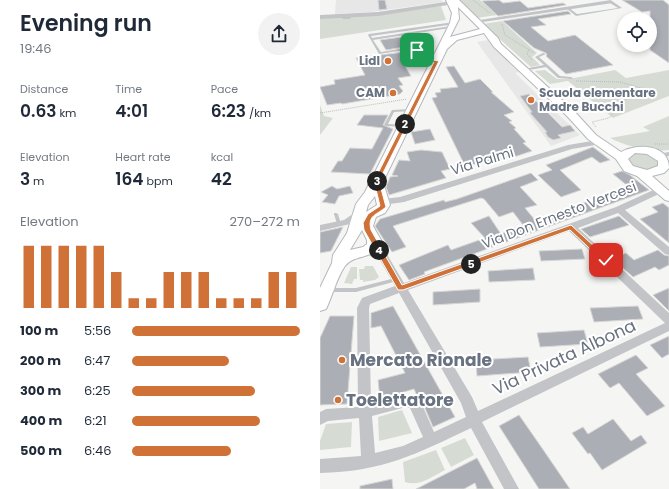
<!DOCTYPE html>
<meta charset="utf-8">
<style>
body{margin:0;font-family:Poppins,sans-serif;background:#f2f2f3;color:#1f2937;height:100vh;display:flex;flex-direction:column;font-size:15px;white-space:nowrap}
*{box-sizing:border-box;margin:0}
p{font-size:13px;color:#747a83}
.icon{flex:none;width:22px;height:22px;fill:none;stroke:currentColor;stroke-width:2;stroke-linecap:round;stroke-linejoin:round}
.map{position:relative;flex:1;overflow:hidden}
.drawer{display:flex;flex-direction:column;background:#fff;width:320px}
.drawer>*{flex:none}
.tools{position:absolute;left:297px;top:12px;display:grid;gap:8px}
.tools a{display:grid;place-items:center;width:40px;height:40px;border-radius:50%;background:#fff;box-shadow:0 2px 6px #0003;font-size:20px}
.pin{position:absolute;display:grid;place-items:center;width:34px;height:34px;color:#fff;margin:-17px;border-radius:8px;box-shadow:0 2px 6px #0006}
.km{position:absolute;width:20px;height:20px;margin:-10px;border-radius:50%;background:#222;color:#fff;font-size:11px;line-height:20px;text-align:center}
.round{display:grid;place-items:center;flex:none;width:42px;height:42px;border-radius:21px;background:#f2f2f3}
.overview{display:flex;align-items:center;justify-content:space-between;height:68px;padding:0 20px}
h1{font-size:22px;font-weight:600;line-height:30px}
.stats{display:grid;grid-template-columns:repeat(3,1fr);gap:6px;height:68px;padding:4px 20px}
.stats div{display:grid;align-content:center}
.stats b{font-size:17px;font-weight:600}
.stats small{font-size:11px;font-weight:400}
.stats p{font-size:11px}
.chart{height:112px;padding:8px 20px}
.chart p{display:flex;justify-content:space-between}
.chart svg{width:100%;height:72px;margin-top:4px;stroke:#d07238;stroke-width:6}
ul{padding:0 20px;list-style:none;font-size:13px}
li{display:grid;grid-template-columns:64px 48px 1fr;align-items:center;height:30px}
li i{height:10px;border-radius:5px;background:#d07238}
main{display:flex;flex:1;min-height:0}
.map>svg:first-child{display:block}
</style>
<main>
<section class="drawer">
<div class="overview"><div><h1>Evening run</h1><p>19:46</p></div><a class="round"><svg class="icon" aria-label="share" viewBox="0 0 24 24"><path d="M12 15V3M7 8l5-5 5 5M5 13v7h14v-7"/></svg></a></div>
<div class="stats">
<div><p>Distance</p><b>0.63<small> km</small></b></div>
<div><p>Time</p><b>4:01</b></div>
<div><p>Pace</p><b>6:23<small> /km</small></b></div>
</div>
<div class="stats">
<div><p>Elevation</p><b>3<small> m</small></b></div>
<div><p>Heart rate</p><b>164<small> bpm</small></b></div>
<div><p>kcal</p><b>42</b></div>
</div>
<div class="chart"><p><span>Elevation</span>270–272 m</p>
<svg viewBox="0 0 160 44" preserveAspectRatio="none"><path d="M5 44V6M15 44V6M25 44V6M35 44V6M45 44V6M55 44V22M65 44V38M75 44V38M85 44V22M95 44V22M105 44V22M115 44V38M125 44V38M135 44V38M145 44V22M155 44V22"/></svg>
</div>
<ul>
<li><b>100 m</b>5:56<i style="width:100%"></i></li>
<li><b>200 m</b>6:47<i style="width:58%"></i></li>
<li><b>300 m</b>6:25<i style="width:73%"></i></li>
<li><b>400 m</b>6:21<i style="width:76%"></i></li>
<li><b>500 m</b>6:46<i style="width:59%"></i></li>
</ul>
</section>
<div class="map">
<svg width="349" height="489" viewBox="0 0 349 489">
<rect width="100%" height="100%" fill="#f5f6f3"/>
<path fill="#e6e7e6" d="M16 0H121L123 2 51 12 15 14Z
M168 40 175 44 203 71 195 73 260 135 231 146 157 42Z"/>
<path fill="#d6dcd4" d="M139 0H160L177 15 157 18Z
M121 6 126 20 0 39V18Z
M182 21 217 53 212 57 220 65 211 67 163 24Z
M225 70 237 79H249L295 70 306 78 349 70V96L293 118 248 81 230 84 215 71Z
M0 105 4 116 13 118 0 135Z
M349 116V150C332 153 305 146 290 138L330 131 323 127Z
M324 152 342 163 333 171 315 169 306 156 309 154Z
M45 266H53L59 277 55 280 43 282V280H40L39 269H44Z
M31 267H37V279H34L32 284 24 283Z
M82 410 92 433 59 441 58 417Z
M32 422 31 447 0 450V441L6 424Z
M145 438 154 455 131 467 121 448Z
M116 450 125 470C113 476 100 487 85 482L83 462Z"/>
<path fill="#abafb5" stroke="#d7d7d5" d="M58 0H65L67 9 59 10Z
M179 0 183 3 200 1 208 8 243 3 246 5 178 16 162 1Z
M302 0H343L349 5V63L330 50V11L322 12Z
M248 11 251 14 218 19 226 25 211 27 228 41 255 35 293 65 246 74 226 56 227 55 226 53 214 48 183 21Z
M96 35 104 45 98 48 85 47 66 50 60 40Z
M85 52H95L101 63 85 66 91 76 78 78 83 85 79 86 83 91 80 94 22 104 21 103 7 105 0 87 15 84 14 80 45 75 36 58Z
M134 66 145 83 160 79 173 92H171L194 112 184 115 192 121 189 122 196 128 194 129 206 142 203 143 212 151 191 158 145 166 112 98 117 97 115 93 121 92 120 89 138 87 126 67Z
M209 94 242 127 250 125 255 131 238 135 241 138 233 140 228 137 225 132H227L210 113 212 112 200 96Z
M44 115H68L63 125 73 129 50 174 11 172 18 161H22L30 148 52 149 63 128 37 125Z
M110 129 115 140 95 144 91 132Z
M273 147 290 160 280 163 272 157 240 170 261 190 241 197 218 175 232 170 226 165Z
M101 150 122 152 130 169 121 171 126 178 69 195 66 187 70 177 78 176 72 175 79 160 90 161 87 152Z
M302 171 310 175 329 190 104 272 105 274 89 280 79 265 128 245 131 250 165 238 151 223 169 216 181 234 203 225 193 212 179 217 164 199 161 198 73 226 86 247 72 252 55 226 60 219 124 200 125 202 137 199 211 173 218 180 200 187 217 205 205 208 215 220 309 187 293 174Z
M12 186 17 189 30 186 33 193 19 196 15 204 2 202 8 195 1 192Z
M343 203 349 208V243L320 219 338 212 332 207Z
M299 216 309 225 270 237 261 229Z
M23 227 11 251 0 253V232Z
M262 249 265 259 221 261 219 251Z
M338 250 344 255 349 256V265L339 270 335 267 313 277 293 259 306 253 314 260Z
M213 268 215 280 169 282 168 271Z
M349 288V311L333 295Z
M160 289V302L113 305V292Z
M73 306 135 417 113 427 101 399 98 398 94 389 60 399 58 380 85 373 61 326 51 328V313Z
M318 306 323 319 274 322 270 308Z
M10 316H34L27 404 0 405V338Z
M264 330 268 344 220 347 217 333Z
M349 336V354L342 358 330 345Z
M316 355 328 368 316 374 345 406 327 416 299 383 290 388 278 374Z
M208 357 211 372 157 376 156 360Z
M199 415 222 448 250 489H219L179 426Z
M293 419 311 441 321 435 327 443 282 470 270 453 268 454 252 433 263 427 268 434Z
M157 458 174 489H157L155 483 144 489H96Z
M72 479 73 489H40V486Z"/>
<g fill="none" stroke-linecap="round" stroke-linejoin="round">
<g stroke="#b4b7bc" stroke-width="2">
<path id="secondary" d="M126 0H139L178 38 181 44 255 112 276 135 301 152C317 143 349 144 349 168L344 173 332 176 349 191V201L345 200 317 176 304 171 296 159 268 139 247 116 174 47 164 33 137 40 127 49 63 182 70 205 65 213 56 217 53 226 61 240V245C51 260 34 254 25 266 17 277 12 297 6 309L0 311V288L12 263 13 255 27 233 36 204 45 192 130 23 132 13ZM138 7 160 29 130 37 139 19ZM315 153 327 154 338 161V166L327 170 313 166 308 159ZM55 196 57 205 46 212 48 205ZM42 230 47 240V244L43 247 30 250Z"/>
</g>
<path stroke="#b9bbbe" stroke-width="1" stroke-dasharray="1 1" stroke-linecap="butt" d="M153 0 170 13
M182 24 185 35 214 53
M209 49 207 54 212 60
M256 81 300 82 328 90 335 89
M0 113 87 99
M276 127 272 122 289 118 304 100 333 90
M335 144H349"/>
<path fill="#c2c4c7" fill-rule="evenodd" d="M290 1H292L302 8 256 16 246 8 248 7 257 14 298 8 290 3Z
M21 15H23L24 17H28L31 15 32 16 30 19H23L22 18Z
M134 22H135V24L51 36 52 38 131 26V27L130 28 53 40 61 52 85 48 97 49H98L105 59 118 60 119 61 117 62 103 61 96 51 85 50 59 54 48 35 49 34Z
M223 53 226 54 219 57 240 76 251 77 253 78 252 79 238 78 226 67 203 71V69H204L224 65 215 57Z
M91 109 93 110 92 111 74 112 68 124 84 125H85V127L66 126 64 125 72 110Z
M14 213H16L18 214 21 224V225L19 226 17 224 14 214Z
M75 278 77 279 78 280 77 281 36 292H7L5 291 4 290 5 289 7 288H36Z"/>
<path fill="#c2c4c7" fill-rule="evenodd" d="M291 0 293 3 156 23 153 21Z
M132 1 135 3 134 4 58 16 0 19V15L58 12Z
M278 140H281V144L252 149 84 202 63 205 58 202 63 199 80 197 248 145Z
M349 152V156L340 158 336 156 337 154Z
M340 187 343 188 344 190 343 192 305 210 349 247V255L345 254 298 213 258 228 349 313V331L162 422 199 489H184L151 428C97 454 61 472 0 473V459L41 456 39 418 8 421 0 425V412L6 409 38 407 37 308 42 298 75 286 50 243 51 241H59L84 283 296 207ZM249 231 345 323 158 411 152 397 88 290ZM79 293 141 403 146 417 114 432 100 400 86 395 51 404 49 308 50 304ZM86 407 90 408 103 437 83 446 55 453 52 416Z
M40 209 45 212 30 224 0 231V225L24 220Z"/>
<use href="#secondary" fill="#fff" fill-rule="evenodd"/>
</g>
<path fill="#d07238" stroke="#fff" d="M96 49H99L105 59 119 61 59 181 66 207C57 215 47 215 51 230L82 285 251 225 288 259V262H284L250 230 83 290H78L44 230 43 223 48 214 60 206 54 181 114 62 102 61Z"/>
<g fill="#d07238" stroke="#fff" stroke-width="1.5">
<circle cx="68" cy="61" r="4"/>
<circle cx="73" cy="93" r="4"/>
<circle cx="211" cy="100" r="4"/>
<circle cx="22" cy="360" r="4"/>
<circle cx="18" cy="400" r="4"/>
</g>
<g text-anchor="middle" stroke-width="4" stroke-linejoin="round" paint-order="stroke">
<g font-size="12" font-weight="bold" fill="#687280" stroke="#fff" text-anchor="end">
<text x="60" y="65">Lidl</text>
<text x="65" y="97">CAM</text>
<text x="219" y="97" text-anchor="start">Scuola elementare<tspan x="219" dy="14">Madre Bucchi</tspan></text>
</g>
<g font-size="14" fill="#687280" stroke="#fff">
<text transform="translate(162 161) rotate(-17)" y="5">Via Palmi</text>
<text transform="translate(239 215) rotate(-21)" y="5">Via Don Ernesto Vercesi</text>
</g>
<g font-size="17" fill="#687280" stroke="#fff">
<text transform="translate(244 357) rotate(-25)" y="6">Via Privata Albona</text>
</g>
<g font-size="17" font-weight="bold" fill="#687280" stroke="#fff" text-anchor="start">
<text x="30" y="366">Mercato Rionale</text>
<text x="26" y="406">Toelettatore</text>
</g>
</g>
</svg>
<div class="tools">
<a><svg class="icon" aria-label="locate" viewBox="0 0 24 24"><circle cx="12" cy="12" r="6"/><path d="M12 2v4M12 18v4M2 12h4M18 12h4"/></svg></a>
</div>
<div class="pin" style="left:97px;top:50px;background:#1e9e55"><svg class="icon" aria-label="arrive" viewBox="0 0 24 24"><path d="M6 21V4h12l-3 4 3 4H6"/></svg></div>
<div class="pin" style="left:286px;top:260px;background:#d93025"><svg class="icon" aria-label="check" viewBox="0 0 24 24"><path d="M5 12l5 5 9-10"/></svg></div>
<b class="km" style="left:85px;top:124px">2</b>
<b class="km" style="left:57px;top:181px">3</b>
<b class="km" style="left:59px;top:250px">4</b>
<b class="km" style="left:151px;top:264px">5</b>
</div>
</main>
